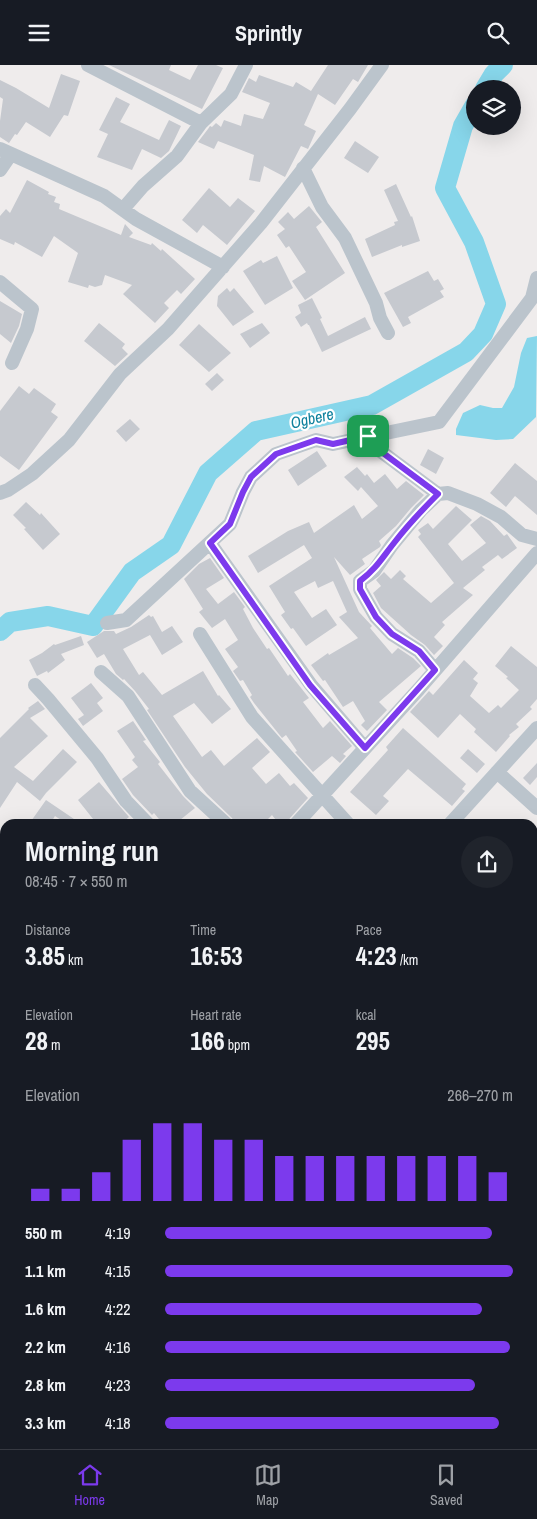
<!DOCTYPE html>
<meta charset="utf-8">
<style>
body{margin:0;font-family:"Archivo Narrow",sans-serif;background:#20242c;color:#f1f3f6;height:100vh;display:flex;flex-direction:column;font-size:19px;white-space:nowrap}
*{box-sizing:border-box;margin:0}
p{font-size:16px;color:#9ea1a6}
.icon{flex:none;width:28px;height:28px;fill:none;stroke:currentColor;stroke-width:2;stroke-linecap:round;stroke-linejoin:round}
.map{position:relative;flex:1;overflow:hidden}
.drawer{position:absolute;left:0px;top:754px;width:538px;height:631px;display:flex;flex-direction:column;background:#171b24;border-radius:15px 15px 0 0;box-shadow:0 5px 20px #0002}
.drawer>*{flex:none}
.fabs{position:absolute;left:466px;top:15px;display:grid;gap:10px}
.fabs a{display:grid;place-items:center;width:55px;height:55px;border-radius:50%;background:#171b24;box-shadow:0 5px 20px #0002;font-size:25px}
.pin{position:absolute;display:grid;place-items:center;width:42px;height:42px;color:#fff;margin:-21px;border-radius:10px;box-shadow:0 2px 8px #0006}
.round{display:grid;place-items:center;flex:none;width:52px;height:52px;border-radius:26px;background:#20242c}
.headline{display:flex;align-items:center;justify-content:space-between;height:85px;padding:0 25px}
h1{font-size:28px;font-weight:700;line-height:38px}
.stats{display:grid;grid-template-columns:repeat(3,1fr);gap:8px;height:85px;padding:5px 25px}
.stats div{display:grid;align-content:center}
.stats b{font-size:25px;font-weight:700}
.stats small{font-size:14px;font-weight:400}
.stats p{font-size:14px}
.chart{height:140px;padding:10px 25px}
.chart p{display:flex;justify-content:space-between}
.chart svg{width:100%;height:90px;margin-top:5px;stroke:#7c3aed;stroke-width:6}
ul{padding:0 25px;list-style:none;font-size:16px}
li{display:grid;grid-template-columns:80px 60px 1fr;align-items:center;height:38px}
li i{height:12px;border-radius:6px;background:#7c3aed}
header{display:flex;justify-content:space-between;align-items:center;height:65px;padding:0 25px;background:#171b24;font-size:22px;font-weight:700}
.dock{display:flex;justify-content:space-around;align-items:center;height:70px;border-top:1px solid #363941;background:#171b24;font-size:14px;color:#9ea1a6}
.dock a{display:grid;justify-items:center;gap:2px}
.dock .on{color:#7c3aed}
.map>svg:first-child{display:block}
</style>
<header><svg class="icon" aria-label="menu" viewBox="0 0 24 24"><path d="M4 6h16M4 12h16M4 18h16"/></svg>Sprintly<svg class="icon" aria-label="search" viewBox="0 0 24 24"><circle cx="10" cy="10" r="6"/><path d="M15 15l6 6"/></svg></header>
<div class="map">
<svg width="537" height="1384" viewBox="0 0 537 1384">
<rect width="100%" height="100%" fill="#efecec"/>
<path fill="#87d6ea" d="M537 271 536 352 513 374 496 375 456 370V364L463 348 480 340 493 343H502L514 322 521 288 527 273Z"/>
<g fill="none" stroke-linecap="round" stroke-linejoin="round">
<path stroke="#87d6ea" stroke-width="20" d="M485 24 494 9 503 0
M0 566 10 557 48 551 93 561 132 507 171 480 208 408 256 366 372 340 466 287 483 269 496 239 474 177 445 123 463 61 475 40
M298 1380 311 1384
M0 1381 3 1384
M49 1384 53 1380"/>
</g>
<path fill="#c6c9cf" d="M109 0H171L169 5 190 15 198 0H216L223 3 202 44Z
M328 0H368L358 17 353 14 335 40 318 29 304 60 316 66 308 84 301 81 285 112 264 101 260 117 249 115 254 90 218 76 214 84 198 77 208 64 210 61 212 62 216 58 221 62 224 55 241 61 244 49 263 54 270 38 242 27 249 13 256 17 259 10 293 22 296 17 311 26Z
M61 9 80 16 68 51 64 50 50 72 26 57 17 70 15 69 9 78 0 72V56L3 34 0 32V15L16 23 49 43Z
M116 32 130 39 120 57 159 75 169 55 181 61 169 86 161 93 142 84 132 105 97 92 108 69 99 65Z
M355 76 379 92 368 108 344 93Z
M27 115 49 127 48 129 56 132 54 137 60 139 59 144 121 170 125 159 133 168 129 172 151 180 152 178 161 186 162 184 195 214 181 229 177 225 164 238 169 243 155 258 123 229 132 220 105 210 102 220 95 222 89 220 88 223 68 217 78 188 54 171 42 192 15 177 14 180 0 174V151L6 144 10 148Z
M396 119 411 152 412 151 420 176 402 182V180L372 192 365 174 395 160 394 157 398 156 384 125Z
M209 123 230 142 238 133 255 146 227 180 203 160 197 168 182 155Z
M309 141 322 157 316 162 345 208 305 235 292 216 306 207 289 181 286 183 277 170 285 164 278 157 288 147 294 154Z
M277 191 293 223 265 240 243 206 261 195 263 198Z
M428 206 434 216 438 214 444 224 440 226 444 232 408 252 411 258 403 262 384 228Z
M227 223 230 227 234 223 254 247 233 261 217 241 218 231Z
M312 233 322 253 320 254 328 271 365 252 371 264 322 287 309 260H308L307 258 301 262 295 252 301 248 298 240Z
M0 236 22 249 19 261 11 278 0 269Z
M99 258 125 279 122 283 128 289 115 301 84 276Z
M262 258 270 268 250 283 240 269Z
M199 259 231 288 209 307 179 280Z
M217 308 224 315 212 326 205 319Z
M19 321 29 329 34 323 56 339 51 347 58 352 19 405 0 391V346Z
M130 354 140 364 126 377 116 366Z
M428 384 444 393 436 409 420 400Z
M317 386 327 401 298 421 288 405Z
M515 398 537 416V450L515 431 506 442 490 428Z
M357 402 365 411 367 409 374 418 385 409 397 424 406 416 424 430 411 443 396 461 379 476 381 480 380 482 362 494 365 499 350 510 334 492 359 547 372 561 370 563 392 589 398 583 413 593 421 601 379 637 387 645 367 666 361 660 365 656 353 636 343 642 325 615 323 616 311 600 328 588 329 590 358 573 339 552 347 547 333 516 318 523 315 516 294 527 312 553 326 544 337 560 306 581 293 563 291 564 281 550 285 547 269 521 312 493 304 480 258 508 248 491 288 466 309 457 314 468 354 440 362 454 378 441 361 422 358 426 344 412Z
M26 437 40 450 41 448 60 469 43 485 24 464 26 463 13 450Z
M456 441 472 455 448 479 462 496 486 478 470 460 481 451 490 456 504 471 507 469 517 483 502 494 498 490 482 502 485 505 463 523 473 530 442 557 445 560 434 572 443 581 434 590 425 580 411 570 381 543 373 528 381 521 376 515 384 507 391 514 400 505 406 511 403 514 431 538 454 518 418 472 421 469 418 465 428 458 433 464Z
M210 493 224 513 206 524 218 539 234 527 245 542 243 544 253 563 267 584 269 583 288 611 290 609 309 633 303 637 323 663 330 656 352 681 343 689 346 691 340 698 332 691 313 707 295 687 297 686 286 670 282 673 254 638 250 632 252 630 243 615 240 616 233 606 238 602 225 584 238 575 225 554 212 563 199 547 203 544 184 514 199 499Z
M149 550 151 552 153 551 162 567 172 561 183 577 162 590 150 570 123 584 139 610 143 607 162 630 203 606 218 631 219 630 231 644 212 659 194 638 173 651 202 692 211 685 224 701 257 673 270 687 252 703 266 719 279 708 290 721 294 718 308 733 290 753 287 759H279L272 750 263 759H235L232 753 207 729 185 702 147 645 149 644 135 626 124 614 123 615 116 609 104 589 97 593 87 577 104 566H114L116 569 131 562Z
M81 571 84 580 61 589 65 595 48 608 47 606 37 611 29 595 42 588 54 579 55 580Z
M511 581 537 602V634L530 642 532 644 516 659 519 662 509 670 510 671 496 687 474 667 476 664 460 649 438 673 410 647 429 626 433 630 464 595 478 608 473 614 478 618 470 631 489 648 498 640 501 643 519 625 506 613 508 612 495 601Z
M91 618 103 633 97 638 103 646 83 661 78 654 84 650 71 633Z
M38 636 45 644 30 653 48 671 14 702 33 716 63 684 77 697 46 728 40 736 17 717 0 743V673L29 644 28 643Z
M133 656 146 675 143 676 160 697 158 699 183 731 195 743 175 759H163L154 748 152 750 133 730 122 714 138 702 132 695 135 692 117 666Z
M403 663 466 719 462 724 465 726 452 741 408 704 383 731 389 736 376 750 350 727 388 685 386 682Z
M468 684 485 699 477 708 460 693Z
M537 698V712L530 720 523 713Z
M99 717 129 752 121 759H97L78 735Z
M46 735 74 754 71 759H67L55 751 50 759H29Z"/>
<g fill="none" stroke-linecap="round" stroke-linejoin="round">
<path stroke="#bbc4cc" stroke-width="14" d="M88 0 201 58
M0 84 104 131 136 154 223 202
M303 103 322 142 345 173 376 238 380 253 388 268
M0 105 11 89
M123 144 143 121 177 91 201 58 231 29 246 0
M0 217 32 244 27 264 12 298
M368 371 375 382 438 429
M0 428 8 425 32 409 69 375 120 309 168 264 261 158 350 44 382 0
M210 478 311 620 365 683
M107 558 126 555 230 459 243 427 251 412 276 389 316 375 333 379 439 357 532 233 537 213
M200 569 252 652 348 759
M435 605 419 586 392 569 376 552 360 524V516L374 506 392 480 421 445 438 429 448 428 477 439 501 452 522 470 537 474
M101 607 128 631 190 726 226 759
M35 620 48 634 97 693 126 736 148 759
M497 707 537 743
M296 759 419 624 537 488
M450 759 537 663
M532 963 537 959
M0 969H5
M532 1035 537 1038
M0 1078 5 1075
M532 1291 537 1290
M532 1336 537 1344
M332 1384 334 1380"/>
</g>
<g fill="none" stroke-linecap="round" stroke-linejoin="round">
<g stroke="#fff" stroke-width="10">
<path id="route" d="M368 371 375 382 438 429C422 445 407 461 394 478 382 493 376 504 360 516V524L376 552 392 569 419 586 435 605 365 683 310 620 210 478 230 459 243 427 251 412 276 389 316 375 333 379Z"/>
</g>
<use href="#route" stroke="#7c3aed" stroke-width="6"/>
</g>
<g text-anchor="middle" stroke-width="4.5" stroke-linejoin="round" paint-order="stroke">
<g font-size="16" font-style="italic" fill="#0d809d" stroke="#fff">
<text transform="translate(312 353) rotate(-13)" y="6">Ogbere</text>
</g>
</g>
</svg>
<div class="fabs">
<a><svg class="icon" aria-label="layers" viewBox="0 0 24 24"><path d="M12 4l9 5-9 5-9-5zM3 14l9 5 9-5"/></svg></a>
</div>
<div class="pin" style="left:368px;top:371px;background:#1e9e55"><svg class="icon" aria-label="arrive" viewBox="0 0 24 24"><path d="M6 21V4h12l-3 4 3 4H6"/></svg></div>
<section class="drawer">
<div class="headline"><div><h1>Morning run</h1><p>08:45 · 7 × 550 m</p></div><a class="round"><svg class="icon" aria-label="share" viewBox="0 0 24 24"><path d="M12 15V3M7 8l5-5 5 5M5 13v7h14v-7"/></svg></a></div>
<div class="stats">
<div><p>Distance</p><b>3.85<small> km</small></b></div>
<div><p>Time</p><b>16:53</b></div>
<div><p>Pace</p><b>4:23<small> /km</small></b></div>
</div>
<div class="stats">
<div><p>Elevation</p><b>28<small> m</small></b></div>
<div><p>Heart rate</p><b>166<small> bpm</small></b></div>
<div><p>kcal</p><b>295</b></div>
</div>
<div class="chart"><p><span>Elevation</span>266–270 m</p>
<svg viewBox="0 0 160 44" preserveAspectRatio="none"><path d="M5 44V38M15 44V38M25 44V30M35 44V14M45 44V6M55 44V6M65 44V14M75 44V14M85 44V22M95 44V22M105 44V22M115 44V22M125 44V22M135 44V22M145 44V22M155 44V30"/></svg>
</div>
<ul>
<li><b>550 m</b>4:19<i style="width:94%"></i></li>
<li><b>1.1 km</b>4:15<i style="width:100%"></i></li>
<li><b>1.6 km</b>4:22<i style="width:91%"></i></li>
<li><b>2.2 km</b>4:16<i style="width:99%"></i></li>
<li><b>2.8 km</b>4:23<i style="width:89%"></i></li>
<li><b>3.3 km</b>4:18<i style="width:96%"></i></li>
</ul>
</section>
</div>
<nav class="dock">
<a class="on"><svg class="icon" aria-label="home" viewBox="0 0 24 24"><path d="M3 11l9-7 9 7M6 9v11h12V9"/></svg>Home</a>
<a><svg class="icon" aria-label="map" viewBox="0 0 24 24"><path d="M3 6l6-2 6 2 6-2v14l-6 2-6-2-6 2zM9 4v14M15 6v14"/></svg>Map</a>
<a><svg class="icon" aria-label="saved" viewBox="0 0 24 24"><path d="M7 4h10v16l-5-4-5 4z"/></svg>Saved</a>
</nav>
